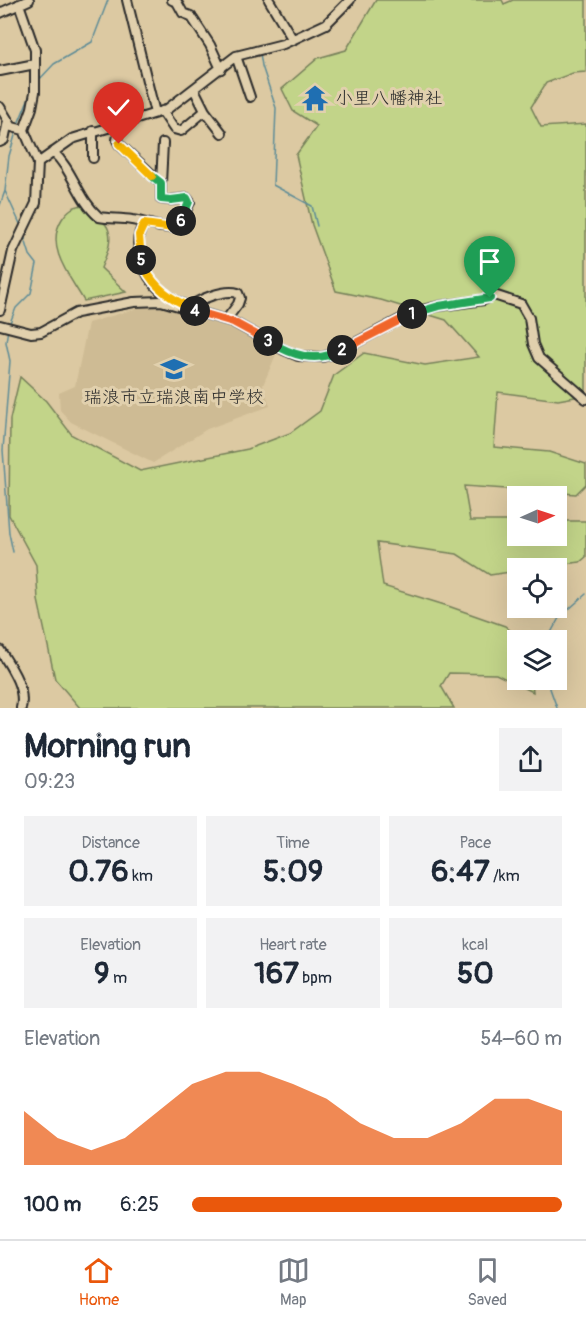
<!DOCTYPE html>
<meta charset="utf-8">
<style>
body{margin:0;font-family:Pangolin,"Klee One",sans-serif;background:#f2f2f3;color:#1f2937;height:100vh;display:flex;flex-direction:column;font-size:22px;white-space:nowrap}
*{box-sizing:border-box;margin:0}
p{font-size:20px;color:#747a83}
.icon{flex:none;width:33px;height:33px;fill:none;stroke:currentColor;stroke-width:2;stroke-linecap:round;stroke-linejoin:round}
.map{position:relative;height:708px;overflow:hidden}
.side{display:flex;flex-direction:column;background:#fff;flex:1}
.side>*{flex:none}
.needle{width:39px;rotate:87deg}
.fabs{position:absolute;left:507px;top:486px;display:grid;gap:12px}
.fabs a{display:grid;place-items:center;width:60px;height:60px;border-radius:0px;background:#fff;box-shadow:0 6px 24px #0002;font-size:30px}
.pin{position:absolute;display:grid;place-items:center;width:51px;height:51px;color:#fff;margin:-62px -26px;border-radius:50% 50% 50% 0;rotate:-45deg;box-shadow:0 0 6px #0007}
.pin .icon{rotate:45deg}
.km{position:absolute;width:30px;height:30px;margin:-15px;border-radius:50%;background:#222;color:#fff;font-size:16px;line-height:30px;text-align:center}
.round{display:grid;place-items:center;flex:none;width:63px;height:63px;border-radius:0px;background:#f2f2f3}
.summary{display:flex;align-items:center;justify-content:space-between;height:102px;padding:0 24px}
h1{font-size:33px;font-weight:700;line-height:45px}
.stats{display:grid;grid-template-columns:repeat(3,1fr);gap:9px;height:102px;padding:6px 24px}
.stats div{display:grid;align-content:center;border-radius:0px;background:#f2f2f3;text-align:center}
.stats b{font-size:30px;font-weight:700}
.stats small{font-size:16px;font-weight:400}
.stats p{font-size:16px}
.chart{height:168px;padding:12px 24px}
.chart p{display:flex;justify-content:space-between}
.chart svg{width:100%;height:108px;margin-top:6px;fill:#ea580c;opacity:.7}
ul{padding:0 24px;list-style:none;font-size:20px}
li{display:grid;grid-template-columns:96px 72px 1fr;align-items:center;height:45px}
li i{height:15px;border-radius:8px;background:#ea580c}
.tabs{display:flex;justify-content:space-around;align-items:center;height:84px;border-top:2px solid #e0e1e3;background:#fff;font-size:16px;color:#747a83}
.tabs a{display:grid;justify-items:center;gap:3px}
.tabs .on{color:#ea580c}
.map>svg:first-child{display:block}
</style>
<div class="map">
<svg width="586" height="708" viewBox="0 0 586 708">
<rect width="100%" height="100%" fill="#dcc9a2"/>
<filter id="ink" filterUnits="userSpaceOnUse"><feTurbulence type="fractalNoise" baseFrequency=".0167" numOctaves="2"/><feDisplacementMap in="SourceGraphic" scale="12" xChannelSelector="R" yChannelSelector="G"/><feConvolveMatrix kernelMatrix="1 2 1 2 8 2 1 2 1" color-interpolation-filters="sRGB"/></filter>
<g filter="url(#ink)">
<path fill="#cebb94" d="M145 306 166 307 236 328 277 352 263 385 270 406 207 429 153 463 71 422 60 410 59 393 75 386 88 323Z"/>
<path fill="#c2d489" stroke="#76805a" stroke-width="1.5" d="M376 0H502L504 4 513 0H586V72L573 73 546 83 531 107 541 127 586 124V395L558 400 498 392 494 447 549 452 586 464V484L576 494 464 486 470 521H517L518 536H556L557 521H586V557L580 562 532 568H518L517 571 490 575 457 554 377 543 383 586 448 606 505 626 521 640H518V680H532L533 692 496 674 449 673 441 686 454 708H80L55 679 38 600 36 565 9 515 10 419 20 377 46 401 72 435 140 471 248 449 290 433 320 411 334 375 364 353 425 365 479 357 446 320 381 300 336 291 312 225 296 155 317 126 293 111 282 89 318 58 346 50Z
M84 205C90 213 100 218 106 225 115 237 106 256 101 268L126 292 84 301C71 278 44 247 62 219 68 210 73 206 84 205Z"/>
<g fill="none" stroke-linecap="round" stroke-linejoin="round">
<path stroke="#5e8c97" stroke-width="1.5" d="M199 35 206 47
M260 53 262 66 276 108 273 185 312 206 317 226
M38 81 54 64 92 42 108 0
M18 124 32 90
M5 191 21 226
M0 205 5 191 9 156 16 132
M9 325 16 308 31 293 37 264 30 255 24 236
M8 329 6 342 10 361 3 450 9 533 13 552
M547 640 559 618 586 594
M547 680 557 708"/>
<g stroke="#2b2b2b" stroke-width="12">
<path id="minor" d="M127 0 155 113
M172 0 177 2 183 13 191 16 210 45 221 69
M269 0 293 40
M0 13 29 0
M236 56 250 97
M0 71 35 64
M0 107 12 127 24 130
M162 111 174 129 181 131 205 111 194 89
M205 111 222 133
M0 142 4 140 8 121
M53 152C73 170 78 199 99 217 110 219 121 218 132 220 148 222 163 231 179 226L190 202 187 198 171 200 161 199V183L119 144 117 140 120 124
M93 158V131
M38 163 72 139 166 110 236 56 283 44 326 24 350 0
M161 183 163 143
M144 224C130 244 144 276 161 291 168 298 177 301 185 305
M188 309C197 299 225 289 238 293L240 298 238 304 226 320
M0 310 13 251 36 203 38 163 24 130 32 108 35 92V50L19 4
M0 325 31 333 41 332 76 313 134 302 161 301 233 322 284 350 298 356 322 357 336 353 403 318 422 310 439 306 484 300 494 295 521 304 529 318 533 344 539 358 586 399
M0 650C10 666 26 688 21 708"/>
</g>
<use href="#minor" stroke="#e1d0ad" stroke-width="8"/>
</g>
</g>
<g fill="none" stroke-linecap="round" stroke-linejoin="round" filter="url(#ink)">
<g stroke="#fff" stroke-width="12">
<path id="split-1" d="M412 314 439 306 490 298"/>
</g>
<g stroke="#fff" stroke-width="12">
<path id="split-2" d="M342 350 412 314"/>
</g>
<g stroke="#fff" stroke-width="12">
<path id="split-3" d="M268 341C292 355 315 364 342 350"/>
</g>
<g stroke="#fff" stroke-width="12">
<path id="split-4" d="M195 311 233 322 268 341"/>
</g>
<g stroke="#fff" stroke-width="12">
<path id="split-5" d="M141 260C150 282 164 295 185 305L186 309 195 311"/>
</g>
<g stroke="#fff" stroke-width="12">
<path id="split-6" d="M141 260 139 235 144 224 173 228 179 226 181 221"/>
</g>
<g stroke="#fff" stroke-width="12">
<path id="split-7" d="M152 176 161 183V199L171 200 187 198 189 202 181 221"/>
</g>
<g stroke="#fff" stroke-width="12">
<path id="split-8" d="M119 144 152 176"/>
</g>
<use href="#split-1" stroke="#22a559" stroke-width="8"/>
<use href="#split-2" stroke="#f0652b" stroke-width="8"/>
<use href="#split-3" stroke="#22a559" stroke-width="8"/>
<use href="#split-4" stroke="#f0652b" stroke-width="8"/>
<use href="#split-5" stroke="#f5b400" stroke-width="8"/>
<use href="#split-6" stroke="#f5b400" stroke-width="8"/>
<use href="#split-7" stroke="#22a559" stroke-width="8"/>
<use href="#split-8" stroke="#f5b400" stroke-width="8"/>
</g>
<defs>
<g id="temple-bare" transform="scale(2.07)"><path d="M0-6L5-2H3V0L6.5 2.5H4V6H1.5V3h-3V6H-4V2.5H-6.5L-3 0V-2H-5Z" fill="#1f6fb2" stroke="#e1d0ad" stroke-width="2.5" paint-order="stroke"/></g>
<g id="school-bare" transform="scale(2.07)"><path d="M0-5L7-2L0 1L-7-2ZM-4 1L0 2.5L4 1V4Q0 6-4 4Z" fill="#1f6fb2" stroke="#e1d0ad" stroke-width="2.5" paint-order="stroke"/></g>
</defs>
<g fill-rule="evenodd">
<use href="#temple-bare" x="315" y="98"/>
<use href="#school-bare" x="174" y="369"/>
</g>
<g text-anchor="middle" stroke-width="6" stroke-linejoin="round" paint-order="stroke">
<g font-size="18" fill="#2b2b2b" stroke="#e1d0ad" text-anchor="start">
<text x="335" y="104">小里八幡神社</text>
<text x="174" y="403" text-anchor="middle">瑞浪市立瑞浪南中学校</text>
</g>
</g>
</svg>
<div class="fabs">
<a><svg class="needle" viewBox="-14 -14 28 28"><path d="M0-13l5 13h-10z" fill="#e53935"/><path d="M0 13l5-13h-10z" fill="#747a83"/></svg></a>
<a><svg class="icon" aria-label="locate" viewBox="0 0 24 24"><circle cx="12" cy="12" r="6"/><path d="M12 2v4M12 18v4M2 12h4M18 12h4"/></svg></a>
<a><svg class="icon" aria-label="layers" viewBox="0 0 24 24"><path d="M12 4l9 5-9 5-9-5zM3 14l9 5 9-5"/></svg></a>
</div>
<div class="pin" style="left:490px;top:298px;background:#1e9e55"><svg class="icon" aria-label="arrive" viewBox="0 0 24 24"><path d="M6 21V4h12l-3 4 3 4H6"/></svg></div>
<div class="pin" style="left:119px;top:144px;background:#d93025"><svg class="icon" aria-label="check" viewBox="0 0 24 24"><path d="M5 12l5 5 9-10"/></svg></div>
<b class="km" style="left:412px;top:314px">1</b>
<b class="km" style="left:342px;top:350px">2</b>
<b class="km" style="left:268px;top:341px">3</b>
<b class="km" style="left:195px;top:311px">4</b>
<b class="km" style="left:141px;top:260px">5</b>
<b class="km" style="left:181px;top:221px">6</b>
</div>
<section class="side">
<div class="summary"><div><h1>Morning run</h1><p>09:23</p></div><a class="round"><svg class="icon" aria-label="share" viewBox="0 0 24 24"><path d="M12 15V3M7 8l5-5 5 5M5 13v7h14v-7"/></svg></a></div>
<div class="stats">
<div><p>Distance</p><b>0.76<small> km</small></b></div>
<div><p>Time</p><b>5:09</b></div>
<div><p>Pace</p><b>6:47<small> /km</small></b></div>
</div>
<div class="stats">
<div><p>Elevation</p><b>9<small> m</small></b></div>
<div><p>Heart rate</p><b>167<small> bpm</small></b></div>
<div><p>kcal</p><b>50</b></div>
</div>
<div class="chart"><p><span>Elevation</span>54–60 m</p>
<svg viewBox="0 0 160 44" preserveAspectRatio="none"><path d="M0 44V22L10 33L20 38L30 33L40 22L50 11L60 6L70 6L80 11L90 17L100 27L110 33L120 33L130 27L140 17L150 17L160 22V44z"/></svg>
</div>
<ul>
<li><b>100 m</b>6:25<i style="width:100%"></i></li>
</ul>
</section>
<nav class="tabs">
<a class="on"><svg class="icon" aria-label="home" viewBox="0 0 24 24"><path d="M3 11l9-7 9 7M6 9v11h12V9"/></svg>Home</a>
<a><svg class="icon" aria-label="map" viewBox="0 0 24 24"><path d="M3 6l6-2 6 2 6-2v14l-6 2-6-2-6 2zM9 4v14M15 6v14"/></svg>Map</a>
<a><svg class="icon" aria-label="saved" viewBox="0 0 24 24"><path d="M7 4h10v16l-5-4-5 4z"/></svg>Saved</a>
</nav>
